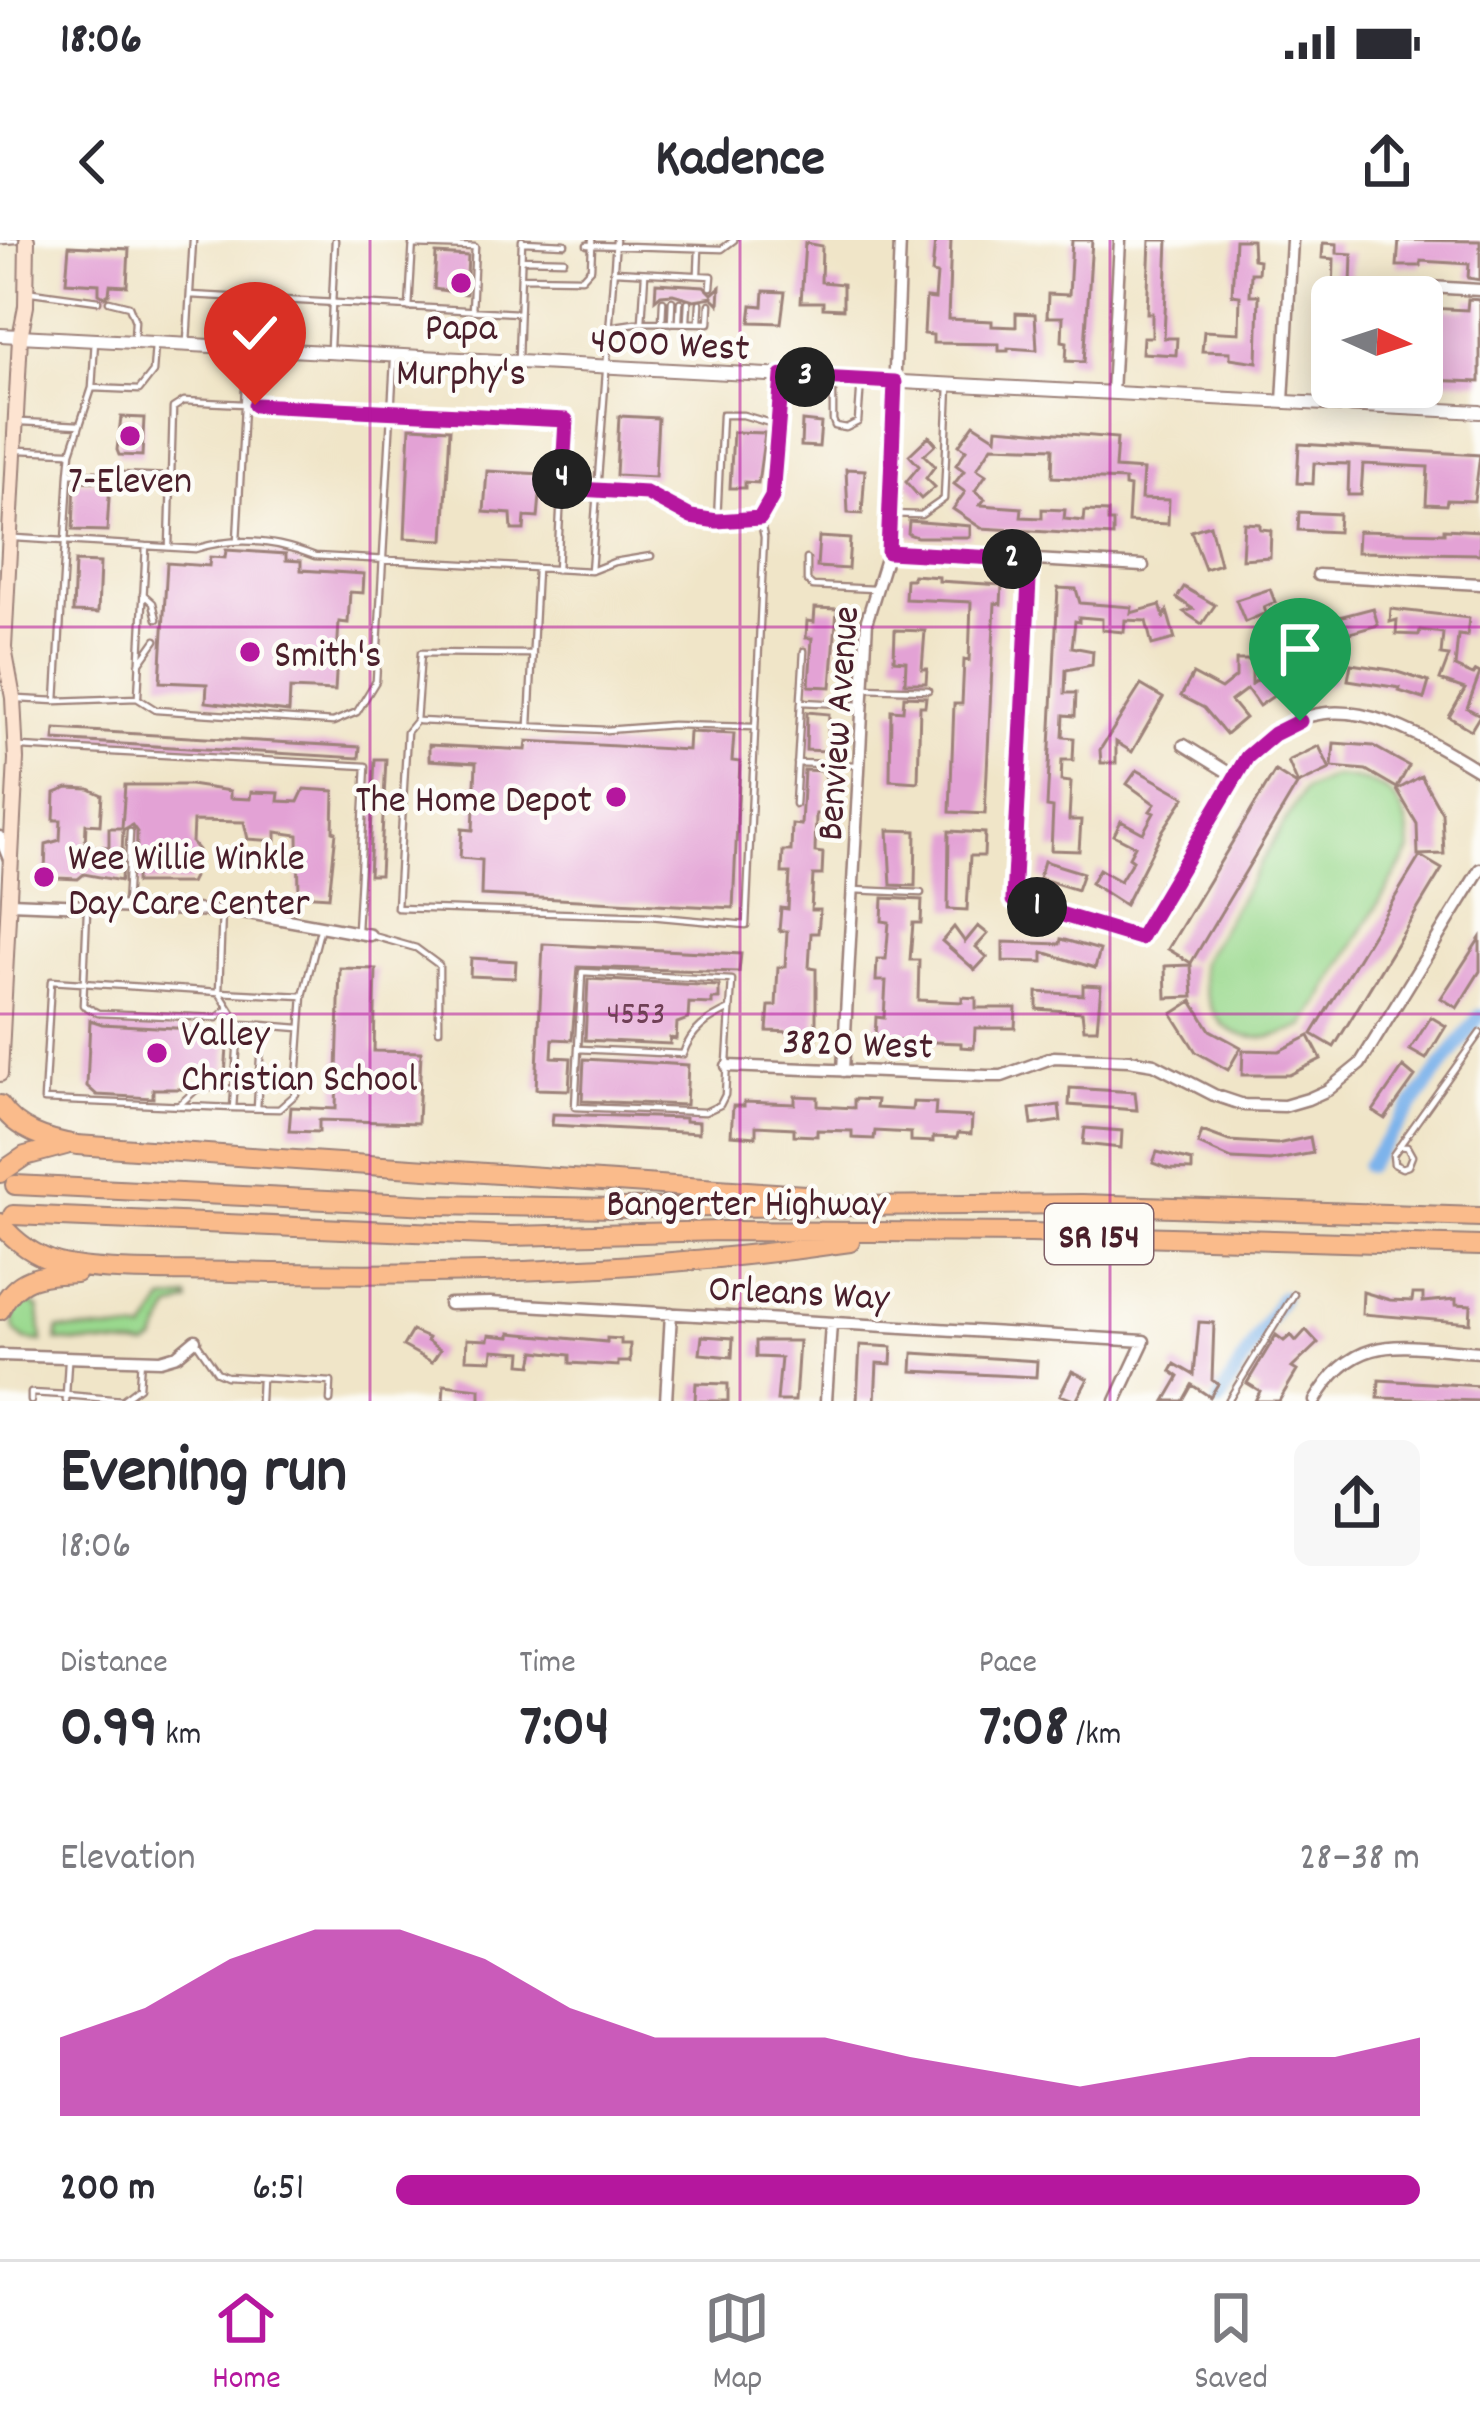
<!DOCTYPE html>
<meta charset="utf-8">
<style>
body{margin:0;font-family:Dekko,sans-serif;background:#f7f7f7;color:#2b2b33;height:100vh;display:flex;flex-direction:column;font-size:45px;white-space:nowrap}
*{box-sizing:border-box;margin:0}
p{font-size:39px;color:#7c7c81}
.icon{flex:none;width:66px;height:66px;fill:none;stroke:currentColor;stroke-width:2;stroke-linecap:round;stroke-linejoin:round}
.map{position:relative;height:1161px;overflow:hidden}
.details{display:flex;flex-direction:column;background:#fff;flex:1}
.details>*{flex:none}
.needle{width:78px;rotate:93deg}
.tools{position:absolute;left:1311px;top:36px;display:grid;gap:24px}
.tools a{display:grid;place-items:center;width:132px;height:132px;border-radius:18px;background:#fff;box-shadow:0 6px 30px #0003;font-size:60px}
.pin{position:absolute;display:grid;place-items:center;width:102px;height:102px;color:#fff;margin:-123px -51px;border-radius:50% 50% 50% 0;rotate:-45deg;box-shadow:0 0 12px #0007}
.pin .icon{rotate:45deg}
.km{position:absolute;width:60px;height:60px;margin:-30px;border-radius:50%;background:#222;color:#fff;font-size:33px;line-height:60px;text-align:center}
.round{display:grid;place-items:center;flex:none;width:126px;height:126px;border-radius:18px;background:#f7f7f7}
.head{display:flex;align-items:center;justify-content:space-between;height:204px;padding:0 60px}
h1{font-size:66px;font-weight:800;line-height:90px}
.metrics{display:grid;grid-template-columns:repeat(3,1fr);gap:18px;height:204px;padding:12px 60px}
.metrics div{display:grid;align-content:center}
.metrics b{font-size:60px;font-weight:800}
.metrics small{font-size:33px;font-weight:400}
.metrics p{font-size:33px}
.chart{height:336px;padding:24px 60px}
.chart p{display:flex;justify-content:space-between}
.chart svg{width:100%;height:216px;margin-top:12px;fill:#b5179e;opacity:.7}
ul{padding:0 60px;list-style:none;font-size:39px}
li{display:grid;grid-template-columns:192px 144px 1fr;align-items:center;height:90px}
li i{height:30px;border-radius:15px;background:#b5179e}
.status{display:flex;justify-content:space-between;align-items:center;height:84px;padding:0 60px;background:#fff;direction:ltr}
.status svg{height:33px;fill:currentColor}
header{display:flex;justify-content:space-between;align-items:center;height:156px;padding:0 60px;background:#fff;font-size:54px;font-weight:800}
.tabs{display:flex;justify-content:space-around;align-items:center;height:168px;border-top:3px solid #e1e1e2;background:#fff;font-size:33px;color:#7c7c81}
.tabs a{display:grid;justify-items:center;gap:6px}
.tabs .active{color:#b5179e}
.map>svg:first-child{display:block}
</style>
<div class="status"><b>18:06</b><svg viewBox="0 0 49 12"><path d="M0 12V9h3v3zM5 12V6h3v6zM10 12V3h3v9zM15 12V0h3v12zM26 1h20v11H26zM47 4h2v5h-2z"/></svg></div>
<header><svg class="icon" aria-label="back" viewBox="0 0 24 24"><path d="M15 5l-7 7 7 7"/></svg>Kadence<svg class="icon" aria-label="share" viewBox="0 0 24 24"><path d="M12 15V3M7 8l5-5 5 5M5 13v7h14v-7"/></svg></header>
<div class="map">
<svg width="1480" height="1161" viewBox="0 0 1480 1161">
<rect width="100%" height="100%" fill="#fdfcf7"/>
<filter id="ink" filterUnits="userSpaceOnUse"><feTurbulence type="fractalNoise" baseFrequency=".00833" numOctaves="2"/><feDisplacementMap in="SourceGraphic" scale="24" xChannelSelector="R" yChannelSelector="G"/><feConvolveMatrix kernelMatrix="1 2 1 2 8 2 1 2 1" color-interpolation-filters="sRGB"/></filter>
<filter id="wash" filterUnits="userSpaceOnUse"><feTurbulence type="fractalNoise" baseFrequency=".004" numOctaves="4" result="noise"/><feDisplacementMap in="SourceGraphic" scale="48" xChannelSelector="R" yChannelSelector="G"/><feGaussianBlur stdDeviation="2.7" result="paint"/><feColorMatrix in="noise" values="0 0 0 0 0 0 0 0 0 0 0 0 0 0 0 0 0 1.4 0 .05"/><feComposite in="paint" operator="in"/></filter>
<g filter="url(#wash)">
<rect width="100%" height="100%" fill="#f0e5c8"/>
<path fill="#9ad98e" stroke="#727c5c" stroke-width="3" d="M1333 537C1387 539 1407 557 1410 611L1305 786C1243 814 1205 791 1201 723L1304 550Z
M188 1058 189 1062 171 1069 155 1102 147 1107 57 1101 58 1089 145 1092 164 1061Z
M11 1061 31 1062 39 1069 42 1102 25 1100 15 1092Z"/>
<g fill="none" stroke-linecap="round" stroke-linejoin="round">
<path stroke="#7db3eb" stroke-width="14" d="M1367 926 1480 775
M1219 1161 1282 1057"/>
</g>
<g id="blocks">
<path fill="#e3a2d5" d="M935 0H951L948 79 992 81V86L1016 87V73L1035 74 1037 110 1008 108V111H999V104L933 103V95L924 94 926 58 935 59 937 34 932 33Z
M1072 0H1092L1084 122 1066 121 1067 102 1062 101 1063 77H1047L1048 54 1069 55Z
M1150 0H1168L1164 98H1177L1176 115 1142 113 1143 97H1152V73H1147Z
M1235 0H1252L1253 19 1259 20 1258 33H1251L1250 55H1259L1257 122 1230 118V112L1202 111 1204 91 1239 93 1240 56 1232 55Z
M1399 0 1480 1V40L1468 38 1469 24 1421 21V26H1397Z
M805 3 822 6 821 42 843 44V69L823 68V62H801Z
M1323 3 1337 4V13L1352 14 1351 47 1388 48V57H1333L1334 19 1322 18Z
M69 6 129 9 127 46 110 45 109 54 104 57 99 54V44L66 42Z
M436 14 468 16 466 54 434 49Z
M656 43 704 46 712 54 720 47 719 64 712 57 694 60 673 54 661 55 655 60Z
M764 51 785 52 781 83 750 82 752 65 763 66Z
M1468 59 1480 60V142L1428 140 1429 68 1467 70Z
M619 176 658 178 655 237 616 235Z
M121 177 144 178 142 216 119 215 117 210Z
M802 181 821 183 819 207 801 206Z
M974 184 996 198 997 188 1117 198 1115 228 1143 230 1141 259 1169 260 1168 284 1128 282 1130 247 1125 246V240L1052 237 1053 208 992 206 977 229 986 235 975 251 985 259 980 265 1022 268 1021 277 1042 278V269L1065 270 1064 279 1084 281 1085 271 1108 272V282H1113V296L981 288 953 269 965 252 954 244 964 231 956 225 966 210 959 205Z
M410 187 450 189 444 300 405 298Z
M733 192 765 193 758 243 745 242V248H730Z
M929 196 936 204 924 215 935 226 926 238 935 247 921 259 906 242 919 226 909 215Z
M1299 204 1480 215 1474 261 1447 260 1446 265 1426 264 1428 227 1363 224 1361 255H1348L1349 224 1314 223 1313 244 1297 243Z
M846 229 865 230 862 274 848 273Z
M487 231 542 234 538 278 525 277 524 290H512L511 274 484 272Z
M75 241 110 242 107 291 73 290Z
M1299 272 1339 274 1338 292 1298 290Z
M909 281 970 286V297H917L908 294Z
M1244 283 1260 284V289L1271 290 1270 317 1242 319Z
M1210 285 1220 324 1205 329 1191 291Z
M1444 289 1480 291V314L1357 312 1358 291 1444 293Z
M819 297 850 299 848 329 817 327Z
M226 310 286 314V320L301 321V330L364 334 363 353 350 352 348 383 339 382 335 451 290 449 289 472 206 462 207 444 160 442 167 323 209 326 210 317 225 318Z
M75 322 100 323 98 373 73 372Z
M913 335 939 337V341L1002 345 1001 364 995 363 985 574 950 572 954 464H962L964 420 969 421 971 362 905 359 906 339H913Z
M1184 347 1215 365 1202 384 1184 372 1193 369 1177 358Z
M1058 348 1076 349 1080 363 1132 367 1131 373 1160 365 1164 377 1167 371 1175 399 1152 405 1146 381 1125 380 1124 392 1102 390V379L1079 377V382L1075 381 1072 407 1093 411 1092 425 1066 430 1065 453H1076L1075 476 1064 475 1063 497 1074 498 1073 520H1062L1061 541 1071 542 1069 580H1081L1079 611 1051 610 1053 568 1047 567Z
M1270 349 1275 362 1264 367 1266 373 1245 382 1236 360Z
M815 368 837 369 831 447 809 446 812 398H806L807 381 814 382Z
M1373 368 1378 385 1340 396 1335 378Z
M1391 369 1469 378 1467 396 1458 395 1455 427 1473 435 1476 431 1480 433 1467 468 1480 475 1471 490 1449 477 1465 449 1440 440 1449 416 1441 415 1443 393 1420 390 1419 395 1396 394 1397 380 1390 382Z
M1287 379 1327 384 1324 401 1285 394Z
M895 390 925 391 922 429H927L926 443H905L906 421 894 420Z
M1236 420H1252V444L1266 434 1281 451 1259 466 1247 449 1231 461 1245 478 1226 494 1204 468 1181 456 1193 434 1221 449 1236 437Z
M1351 424 1391 430 1429 442 1424 459 1399 451 1400 448 1348 440Z
M1331 426 1334 443 1295 450 1292 432Z
M1141 445 1163 458 1132 512 1116 502V523H1101L1100 510Z
M904 456 926 457 925 466H920L918 542 890 540 891 470 903 471Z
M807 472 829 474 827 511 806 510Z
M55 489 360 507 359 518 54 500Z
M689 492 734 494 732 521 740 522 733 668 481 655 482 620 460 618 462 589 473 590 476 523 429 520V505L526 510 527 501 688 510Z
M1334 503 1373 506 1409 526 1397 548 1366 530 1332 527Z
M1319 506 1330 529 1298 544 1288 521Z
M375 519H386L380 635H369Z
M804 530 824 531 826 539 822 574H816L815 612 823 613 822 635H813L811 670H820L818 693H811L809 728 816 729V800L793 799V792L767 791 769 766H776L778 727H785L787 691H779L781 668 788 669 790 633H782L783 611H791L792 584 801 585Z
M1137 530 1185 557 1163 590 1125 665 1091 643 1099 629 1120 641 1133 620 1129 617 1135 606 1114 595 1121 581 1143 593 1154 573 1150 571 1155 564 1127 544Z
M1275 531 1297 545 1191 723 1168 709Z
M1421 536 1442 573 1444 614 1418 615 1417 584 1397 550Z
M125 545H190L230 551V558L250 559 251 552 279 553 278 561 298 562 304 549 334 551 333 591 336 592 329 657 299 655 298 595 276 592V601L248 599 244 582 193 581 192 603 198 610 196 631 190 643H136L137 592 132 585 123 590 121 641 84 634 78 639 57 638 45 632 46 604 60 600 61 580H54L55 553 68 548 89 549 102 555 100 585 86 584 85 606 109 607V588H122Z
M888 590 916 591 915 646 891 645Z
M949 591 985 593 984 616H970L967 670 948 669Z
M1420 616 1442 629 1334 807 1312 794Z
M1044 621 1083 633 1077 650 1039 638Z
M883 658 922 660 921 683H913L910 720H919L918 760 962 762V757L976 758V768H1016L1015 788H975L974 808 961 807V803L875 800 876 777 884 778 886 741H876L877 719H886L889 682 882 681Z
M978 686 988 694 976 707 987 717 975 730 942 701 954 687 965 702Z
M1480 698V731L1457 768 1441 758Z
M1061 699 1100 710 1095 728 1043 712V722L1003 721V702L1060 704Z
M543 704 741 714 739 732 578 727 572 800 553 799 552 817 571 818 569 850 536 849Z
M471 718 516 721 515 738 470 736Z
M1191 725 1193 757 1166 758 1165 726Z
M340 728 376 729 374 811 421 812 418 883 319 880V892L289 891 291 867 336 869Z
M588 739 719 746V759H712V764L689 763 688 779 677 783 676 799 670 798V804L585 800Z
M1083 745 1101 746 1097 789H1084L1082 772 1037 769V752L1083 755Z
M1192 761 1210 790 1241 807 1228 830 1196 812 1172 774Z
M1431 777 1446 786 1426 819 1410 810Z
M90 780 102 784 228 791 225 837 183 834 182 849H153V858L97 855 87 846Z
M1309 796 1321 819 1289 835H1242L1243 810 1279 811Z
M584 819 688 825 686 865 582 861Z
M1403 827 1415 837 1385 879 1373 871Z
M1070 848 1135 852 1137 870 1069 865Z
M795 856 818 857V866L854 868V859L877 860 876 868 912 870 913 862 936 863 935 875 972 877 971 894 958 893 957 898 933 897V902L911 901V893L875 891 874 899 852 898V891L817 890V896L794 895V888L756 886V897L731 895 733 866H744V862L795 864Z
M1059 865 1061 881 1032 885 1030 869Z
M553 874 685 878V881L699 882V893L552 885Z
M1085 888 1122 891 1121 908 1083 904Z
M1202 891 1229 901 1277 904 1310 897 1313 913 1271 921 1232 919 1198 904Z
M1157 912 1192 921V930L1169 929 1153 923Z
M1363 1052 1390 1060 1412 1061 1413 1054H1423V1062L1456 1059V1064L1471 1065 1470 1083 1362 1074Z
M1199 1082 1214 1083 1212 1140 1218 1144 1210 1157 1192 1145 1183 1161H1165L1179 1137 1171 1131 1175 1124 1194 1135Z
M1306 1090 1318 1103 1292 1128 1297 1131 1279 1161H1255L1260 1151 1247 1143 1276 1095 1284 1101 1291 1095 1296 1101Z
M412 1091 428 1098 427 1101 440 1110 432 1122 403 1106Z
M510 1093 607 1102V1098L621 1099V1104H630V1122H618V1126L570 1123V1115L535 1111 532 1125 521 1124 522 1112 493 1110 492 1120 466 1119 467 1099 488 1100 489 1095 510 1097Z
M702 1096 733 1098 732 1117 700 1114Z
M756 1101H799L795 1161H777L781 1118 756 1117Z
M860 1105 892 1107 891 1124 877 1123 875 1161H857Z
M913 1113 1037 1121 1036 1137 912 1131Z
M1072 1131 1088 1139 1076 1161 1060 1155Z
M1379 1140 1480 1146V1161L1378 1158Z
M696 1143 728 1144V1161H695Z
M444 1145 480 1149V1161H443Z"/>
</g>
</g>
<g filter="url(#ink)">
<use href="#blocks" fill-opacity="0" stroke="#9d827a" stroke-width="3"/>
<g fill="none" stroke-linecap="round" stroke-linejoin="round">
<g stroke="#9d827a" stroke-width="9">
<path id="service" d="M592 0V5L722 9 734 0
M0 1 16 0
M523 2 565 4
M412 5 475 7 472 71
M522 19 564 20
M614 31 712 36 711 47
M698 33 699 9
M521 37 582 38 591 28 592 5H587
M32 52 98 61
M190 55 519 73
M109 61 129 66 135 81 134 99
M409 68 413 0
M679 80 680 62
M687 81 688 62
M699 81 700 63
M642 82 645 34
M662 82 663 61
M671 83 672 61
M608 87 642 82 709 83 710 64
M95 100 92 148 71 212 69 233 169 237
M187 102 193 0
M330 108 335 0
M518 120 522 0
M833 139V180L835 186 846 188 858 182 861 140
M92 148 139 150 153 132 155 105
M21 182 80 185
M19 210 68 212
M562 248 646 253 691 277 727 281 760 278 773 257 782 139
M889 274 921 275 944 259 949 145
M717 281 722 175H743L780 186
M15 298 195 309C235 296 276 300 315 316L591 331 614 322 651 316
M237 301 247 109
M169 307 173 168 184 161 565 180 557 330
M807 319V341L813 346 874 349
M591 331 616 0
M143 354 153 363 157 379
M533 414 421 413 416 481 407 492 397 668 650 676 746 685 764 297 760 278
M139 424 156 400
M863 448 928 450
M138 456 146 306
M18 459 56 461 69 233
M801 459 804 411
M56 461 137 458 156 470 333 482 357 472 376 441 394 121
M419 481 606 490 672 485 754 487
M529 485 537 329
M21 507 366 526 357 690
M797 523 857 525
M795 564 801 462 862 465
M853 650 921 653
M126 667 130 592
M87 671 83 765 98 773 217 778 229 768
M370 695 416 708 439 725V790
M582 732 732 740 725 855 720 865 705 872 575 867Z
M219 752 239 784 233 868 44 860 51 741 219 752 222 671
M219 752 303 756
M239 784 262 785
M578 809 683 814C691 790 708 779 730 769
M178 866 199 847 235 849
M233 868 279 869 296 854 303 756 320 690
M257 868 262 785 299 788
M1399 906 1407 907 1412 916 1408 926 1402 928 1394 924 1393 915 1480 793
M195 1100 217 1132 226 1136 331 1142 330 1161
M68 1122 66 1155 122 1160 139 1147 141 1119
M31 1161V1153L66 1155V1161
M260 1161 261 1138
M1228 1161 1294 1054"/>
</g>
<g stroke="#9d827a" stroke-width="15">
<path id="minor" d="M1430 47 1480 50
M1112 153 1120 0
M1283 162 1292 0
M888 312 1143 326
M1031 320 1013 660 1140 698C1155 659 1182 622 1204 586 1217 563 1230 536 1248 516 1323 433 1405 486 1480 531
M1318 335 1480 344
M1184 505 1234 536
M0 597 9 619
M9 663 243 672 370 695
M727 826 987 836H1002L1054 817 1129 820 1154 824 1214 855 1244 865 1284 866 1308 859 1328 850 1360 824 1480 629
M843 831 867 380 888 312 900 0
M449 1064 490 1063 1144 1101 1116 1161
M0 1115 160 1120 177 1115 195 1100
M666 1161 671 1073
M826 1161 831 1083
M1315 1161C1357 1087 1407 1108 1480 1112"/>
</g>
<g stroke="#9d827a" stroke-width="16">
<path id="tertiary" d="M0 95 1480 172"/>
</g>
<g stroke="#9d827a" stroke-width="18">
<path id="secondary" d="M0 834 16 519 13 458 4 408 20 97 26 66 27 0"/>
</g>
<g stroke="#9d827a" stroke-width="22">
<path id="motorway" d="M0 865C17 891 47 900 77 905L805 955
M0 933 25 916 66 905
M15 945 431 965 617 968 1082 964 1480 977
M13 975 510 996 724 991 1031 993 1480 1006
M0 983C16 1003 35 1016 59 1023 103 1034 185 1030 232 1032 437 1037 646 1032 850 1002
M0 1070C17 1035 41 1035 76 1033"/>
</g>
<use href="#service" stroke="#fff" stroke-width="4.5"/>
<use href="#minor" stroke="#fff" stroke-width="10"/>
<use href="#tertiary" stroke="#fff" stroke-width="12"/>
<use href="#secondary" stroke="#fde4d1" stroke-width="14"/>
<use href="#motorway" stroke="#fabb8b" stroke-width="18"/>
</g>
</g>
<g fill="none" stroke-linecap="round" stroke-linejoin="round" filter="url(#ink)">
<g stroke="#fff" stroke-width="24">
<path id="route" d="M255 165 566 180 562 248 646 253 691 277 717 281 760 278 772 257 782 136 895 142 888 312 1030 320 1013 660 1140 698 1247 517 1274 494 1300 481"/>
</g>
<use href="#route" stroke="#b5179e" stroke-width="15"/>
</g>
<path fill="none" stroke="#b5179e" stroke-width="3" stroke-opacity="0.55" d="M370 0V1161M740 0V1161M1110 0V1161M0 387H1480M0 774H1480"/>
<g fill="#b5179e" stroke="#fdfcf7" stroke-width="4.5">
<circle cx="461" cy="43" r="12"/>
<circle cx="130" cy="196" r="12"/>
<circle cx="250" cy="412" r="12"/>
<circle cx="616" cy="557" r="12"/>
<circle cx="44" cy="637" r="12"/>
<circle cx="157" cy="813" r="12"/>
</g>
<g text-anchor="middle" stroke-width="9" stroke-linejoin="round" paint-order="stroke">
<g font-size="33" fill="#704056">
<text x="636" y="783">4553</text>
</g>
<rect fill="#fdfcf7" stroke="#806168" stroke-width="3" x="1045" y="964" width="108" height="60" rx="9"/>
<g font-size="36" font-weight="bold" fill="#4a1f2b">
<text x="1099" y="1007">SR 154</text>
</g>
<g font-size="39" fill="#4a1f2b" stroke="#fdfcf7" text-anchor="start">
<text x="461" y="99" text-anchor="middle">Papa<tspan x="461" dy="45">Murphy's</tspan></text>
<text x="130" y="252" text-anchor="middle">7-Eleven</text>
<text x="274" y="426">Smith's</text>
<text x="592" y="571" text-anchor="end">The Home Depot</text>
<text x="68" y="629">Wee Willie Winkle<tspan x="68" dy="45">Day Care Center</tspan></text>
<text x="181" y="805">Valley<tspan x="181" dy="45">Christian School</tspan></text>
</g>
<g font-size="39" fill="#4a1f2b" stroke="#fdfcf7">
<text transform="translate(670 101) rotate(3)" y="14">4000 West</text>
<text transform="translate(835 483) rotate(-86)" y="14">Benview Avenue</text>
<text transform="translate(858 801) rotate(2)" y="14">3820 West</text>
<text x="746" y="975">Bangerter Highway</text>
<text transform="translate(799 1050) rotate(3)" y="14">Orleans Way</text>
</g>
</g>
</svg>
<div class="tools">
<a><svg class="needle" viewBox="-14 -14 28 28"><path d="M0-13l5 13h-10z" fill="#e53935"/><path d="M0 13l5-13h-10z" fill="#7c7c81"/></svg></a>
</div>
<div class="pin" style="left:1300px;top:481px;background:#1e9e55"><svg class="icon" aria-label="arrive" viewBox="0 0 24 24"><path d="M6 21V4h12l-3 4 3 4H6"/></svg></div>
<div class="pin" style="left:255px;top:165px;background:#d93025"><svg class="icon" aria-label="check" viewBox="0 0 24 24"><path d="M5 12l5 5 9-10"/></svg></div>
<b class="km" style="left:1037px;top:667px">1</b>
<b class="km" style="left:1012px;top:319px">2</b>
<b class="km" style="left:805px;top:137px">3</b>
<b class="km" style="left:562px;top:239px">4</b>
</div>
<section class="details">
<div class="head"><div><h1>Evening run</h1><p>18:06</p></div><a class="round"><svg class="icon" aria-label="share" viewBox="0 0 24 24"><path d="M12 15V3M7 8l5-5 5 5M5 13v7h14v-7"/></svg></a></div>
<div class="metrics">
<div><p>Distance</p><b>0.99<small> km</small></b></div>
<div><p>Time</p><b>7:04</b></div>
<div><p>Pace</p><b>7:08<small> /km</small></b></div>
</div>
<div class="chart"><p><span>Elevation</span>28–38 m</p>
<svg viewBox="0 0 160 44" preserveAspectRatio="none"><path d="M0 44V28L10 22L20 12L30 6L40 6L50 12L60 22L70 28L80 28L90 28L100 32L110 35L120 38L130 35L140 32L150 32L160 28V44z"/></svg>
</div>
<ul>
<li><b>200 m</b>6:51<i style="width:100%"></i></li>
</ul>
</section>
<nav class="tabs">
<a class="active"><svg class="icon" aria-label="home" viewBox="0 0 24 24"><path d="M3 11l9-7 9 7M6 9v11h12V9"/></svg>Home</a>
<a><svg class="icon" aria-label="map" viewBox="0 0 24 24"><path d="M3 6l6-2 6 2 6-2v14l-6 2-6-2-6 2zM9 4v14M15 6v14"/></svg>Map</a>
<a><svg class="icon" aria-label="saved" viewBox="0 0 24 24"><path d="M7 4h10v16l-5-4-5 4z"/></svg>Saved</a>
</nav>
